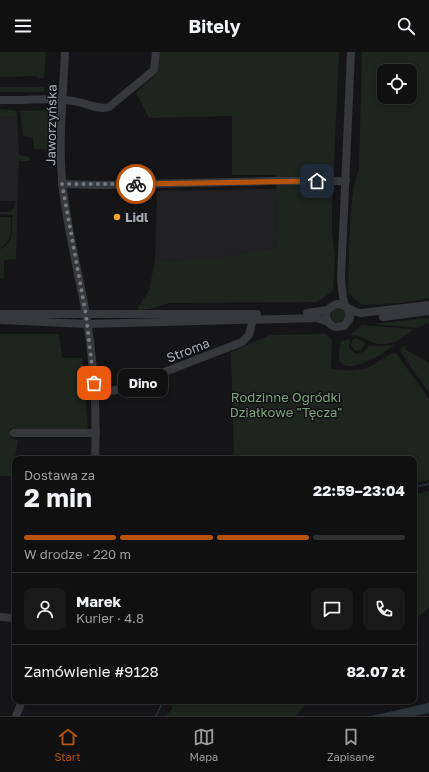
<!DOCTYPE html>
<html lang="pl">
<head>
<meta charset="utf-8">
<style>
	body { margin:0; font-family:"Golos Text",sans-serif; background:#19191a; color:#f1f3f6; height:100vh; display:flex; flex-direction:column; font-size:15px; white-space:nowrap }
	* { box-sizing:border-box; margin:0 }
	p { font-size:13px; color:#9c9d9f }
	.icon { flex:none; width:22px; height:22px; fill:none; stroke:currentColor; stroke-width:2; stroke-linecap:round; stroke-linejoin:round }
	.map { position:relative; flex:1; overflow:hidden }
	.sheet { position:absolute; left:12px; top:404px; width:405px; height:248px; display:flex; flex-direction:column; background:#101011; border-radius:8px; box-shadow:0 2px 6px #0003,0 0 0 1px #303031 }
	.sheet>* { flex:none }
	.buttons { position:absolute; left:377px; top:12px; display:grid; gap:8px }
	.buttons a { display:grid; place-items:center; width:40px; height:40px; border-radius:8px; background:#101011; box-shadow:0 2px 6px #0003,0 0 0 1px #303031; font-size:20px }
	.pin { position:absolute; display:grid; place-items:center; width:34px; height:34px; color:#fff; margin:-17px; border-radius:8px; box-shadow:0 2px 6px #0006 }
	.courier { position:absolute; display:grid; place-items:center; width:40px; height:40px; margin:-20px; border:3px solid #b45309; border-radius:50%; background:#fff; color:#222; box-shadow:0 1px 5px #0007 }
	.bubble { position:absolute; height:28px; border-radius:8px; background:#101011; box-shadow:0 2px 6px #0003,0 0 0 1px #303031; font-size:13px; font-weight:700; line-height:28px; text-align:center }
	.overview em { font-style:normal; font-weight:700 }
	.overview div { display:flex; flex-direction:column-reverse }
	.overview { display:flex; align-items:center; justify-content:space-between; height:68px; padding:0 12px }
	h1 { font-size:26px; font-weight:700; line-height:30px }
	.bar { display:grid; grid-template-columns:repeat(4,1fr); gap:6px 4px; align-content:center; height:48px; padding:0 12px }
	.bar i { height:5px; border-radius:3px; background:#303031 }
	.bar .active { background:#b45309 }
	.bar p { grid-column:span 4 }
	.line { display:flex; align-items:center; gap:10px; padding:0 12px; border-top:1px solid #303031 }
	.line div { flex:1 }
	.round { display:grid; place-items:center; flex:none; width:42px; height:42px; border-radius:8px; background:#19191a }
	header { display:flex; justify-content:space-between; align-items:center; height:52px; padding:0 12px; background:#101011; font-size:18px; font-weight:700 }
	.dock { display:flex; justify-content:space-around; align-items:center; height:56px; border-top:1px solid #303031; background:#101011; font-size:11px; color:#9c9d9f }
	.dock a { display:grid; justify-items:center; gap:2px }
	.dock .active { color:#b45309 }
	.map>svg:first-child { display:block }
	.built { fill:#212124 }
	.green { fill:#1d251e; fill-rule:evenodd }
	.water { fill:#2b353b }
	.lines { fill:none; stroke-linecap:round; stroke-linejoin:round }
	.stream { stroke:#2b353b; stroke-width:1.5 }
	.minor { stroke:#36383c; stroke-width:8 }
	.done { stroke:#74787f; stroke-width:4; stroke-dasharray:0 7.2 }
	.route { stroke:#b45309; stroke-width:5 }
	.poi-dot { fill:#f1a233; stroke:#101012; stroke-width:1.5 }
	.labels { text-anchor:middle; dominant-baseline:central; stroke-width:3; stroke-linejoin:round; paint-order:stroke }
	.street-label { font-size:13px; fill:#a7adb7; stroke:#101012 }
	.poi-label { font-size:13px; font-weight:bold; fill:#a7adb7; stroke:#101012; text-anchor:start }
	.park-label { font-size:13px; fill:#7fa27e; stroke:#101012 }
</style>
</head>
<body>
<header><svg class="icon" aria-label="menu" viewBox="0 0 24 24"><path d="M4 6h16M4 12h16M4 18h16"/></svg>Bitely<svg class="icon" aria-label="search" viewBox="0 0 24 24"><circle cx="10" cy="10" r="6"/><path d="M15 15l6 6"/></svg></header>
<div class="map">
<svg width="429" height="664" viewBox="0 0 429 664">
	<rect width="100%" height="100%" fill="#151517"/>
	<g class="built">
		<path d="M 17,65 L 17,149 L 0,149 L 0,66 Z"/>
		<path d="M 276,137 L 277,195 L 217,206 L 187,205 L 187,209 L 155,208 L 157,139 Z"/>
	</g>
	<g class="green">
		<path d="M 0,0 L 46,0 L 44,26 L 37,26 L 37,24 L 0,25 Z"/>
		<path d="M 160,0 L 339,0 L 332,154 L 332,179 L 335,207 L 333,239 L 317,250 L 169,251 L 149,257 L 139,258 L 138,255 L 149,239 L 155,208 L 186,209 L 187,205 L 217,206 L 277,195 L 276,123 L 232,123 L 232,64 L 149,66 L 136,41 L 158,20 Z"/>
		<path d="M 362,0 L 429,0 L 429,246 L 402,251 L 362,253 L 348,241 C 350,207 347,146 359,118 ZM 384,19 L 410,19 L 410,45 L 384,45 Z"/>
		<rect x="0" y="35" width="44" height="5"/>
		<path d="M 0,57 L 17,59 L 19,103 L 29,105 L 30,109 L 19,109 C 17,142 17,174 16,207 L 4,208 L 4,226 L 0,226 L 0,197 C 15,191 12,176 12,163 L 0,162 L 0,160 L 11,160 L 17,149 L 17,65 L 0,66 Z"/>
		<path d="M 54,58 L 54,98 L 34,97 L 33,85 L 23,84 L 20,59 Z"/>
		<path d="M 0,165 L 11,165 C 11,177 13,190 0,196 Z"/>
		<circle cx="339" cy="263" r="8"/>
		<path d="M 429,266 L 429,271 L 417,276 L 372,272 Z"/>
		<path d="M 362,273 L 412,277 L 413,278 C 401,287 387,297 372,290 C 363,286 360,283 350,283 Z"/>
		<path d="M 0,282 L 59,282 L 62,306 L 82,306 L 88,377 L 10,377 L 10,386 L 18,388 L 12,424 L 0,424 Z"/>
		<path d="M 326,282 L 332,288 L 331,317 C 343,318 356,320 367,316 C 376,313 387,301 396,301 L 429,347 L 429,428 L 414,431 L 414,407 L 234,407 L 231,300 L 270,283 Z"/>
		<path d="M 356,286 L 366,291 L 362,297 L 357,299 L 353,297 L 351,293 L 352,288 Z"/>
		<path d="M 350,287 L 349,296 L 356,302 L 363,300 L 369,294 L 395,293 C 387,299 346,327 339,307 C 338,302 340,294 341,289 Z"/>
		<path d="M 407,294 L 405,297 L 429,311 L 429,341 L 400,299 L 402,295 Z"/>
		<path d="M 429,439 L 429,556 L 414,568 L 414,443 Z"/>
		<path d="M 173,649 L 309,649 L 295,664 L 166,664 L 172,657 Z"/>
	</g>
	<path class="water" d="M 429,651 L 429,661 L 414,664 L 371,664 Z"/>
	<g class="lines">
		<g class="stream">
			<path d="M 414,435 L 429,432"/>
			<path d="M 156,664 L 163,649"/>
		</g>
		<g class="minor">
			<path d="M 65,0 C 63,48 57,97 64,145 C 69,184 79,223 86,262 C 94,310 97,358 95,407"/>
			<path d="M 0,48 C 27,49 56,44 82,51 C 91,53 99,58 109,55 L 154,18 L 156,0"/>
			<path d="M 62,132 L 100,133 L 274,129 L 346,129"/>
			<path d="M 345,254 L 343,245 L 341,226 L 351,0"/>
			<path d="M 348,256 L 350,266 L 344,274 L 335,275 C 327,272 325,266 327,258 L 336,252 C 346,251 351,260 361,261 L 429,253"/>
			<path d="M 307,261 L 327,258"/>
			<path d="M 0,262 L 257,262"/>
			<path d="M 383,265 L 429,259"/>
			<path d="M 0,268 L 87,272 L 317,266 L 328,270"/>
			<path d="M 95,343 L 123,336 L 242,290 L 249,283 L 253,267"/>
			<path d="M 14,381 L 96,381"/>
			<path d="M 0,565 L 15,566"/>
			<path d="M 16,664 L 22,649"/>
		</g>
	</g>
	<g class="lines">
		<path class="done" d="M 94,331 L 86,263 L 62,132 L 136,132"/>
		<path class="route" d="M 136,132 L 317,129"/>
	</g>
	<circle class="poi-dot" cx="117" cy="165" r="4"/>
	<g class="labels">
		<g class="street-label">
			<text transform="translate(51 73) rotate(-89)">Jaworzyńska</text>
			<text transform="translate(188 298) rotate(-21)">Stroma</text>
		</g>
		<g class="poi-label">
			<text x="125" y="165">Lidl</text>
		</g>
		<g class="park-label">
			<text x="286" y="345">Rodzinne Ogródki<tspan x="286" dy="15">Działkowe "Tęcza"</tspan></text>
		</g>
	</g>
</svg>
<div class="buttons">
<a><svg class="icon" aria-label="locate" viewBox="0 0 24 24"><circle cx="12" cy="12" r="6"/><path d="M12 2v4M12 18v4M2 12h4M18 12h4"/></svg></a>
</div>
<div class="pin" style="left:94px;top:331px;background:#ea580c"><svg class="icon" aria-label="bag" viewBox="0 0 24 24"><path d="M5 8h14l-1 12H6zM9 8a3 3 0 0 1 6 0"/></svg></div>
<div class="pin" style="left:317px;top:129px;background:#1f2937"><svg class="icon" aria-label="home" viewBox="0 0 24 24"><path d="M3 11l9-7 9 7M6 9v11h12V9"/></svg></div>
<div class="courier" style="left:136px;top:132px"><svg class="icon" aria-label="bike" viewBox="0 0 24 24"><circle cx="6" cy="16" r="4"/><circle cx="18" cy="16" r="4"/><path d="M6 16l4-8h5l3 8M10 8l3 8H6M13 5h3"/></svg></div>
<div class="bubble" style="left:118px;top:317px;width:50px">Dino</div>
<section class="sheet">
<div class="overview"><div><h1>2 min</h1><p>Dostawa za</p></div><em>22:59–23:04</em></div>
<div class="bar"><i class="active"></i><i class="active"></i><i class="active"></i><i></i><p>W drodze · 220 m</p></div>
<div class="line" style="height:72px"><a class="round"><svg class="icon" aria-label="person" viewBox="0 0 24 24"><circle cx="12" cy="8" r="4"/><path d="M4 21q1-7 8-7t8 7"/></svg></a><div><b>Marek</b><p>Kurier · 4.8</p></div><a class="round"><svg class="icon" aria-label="chat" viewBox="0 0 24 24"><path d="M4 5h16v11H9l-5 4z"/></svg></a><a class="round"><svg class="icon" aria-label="phone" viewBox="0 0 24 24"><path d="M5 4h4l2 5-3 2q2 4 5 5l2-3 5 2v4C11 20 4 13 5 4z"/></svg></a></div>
<div class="line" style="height:52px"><div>Zamówienie #9128</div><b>82.07 zł</b></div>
</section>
</div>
<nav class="dock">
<a class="active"><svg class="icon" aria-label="home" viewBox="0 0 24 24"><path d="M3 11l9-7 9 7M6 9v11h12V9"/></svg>Start</a>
<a><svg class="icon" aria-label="map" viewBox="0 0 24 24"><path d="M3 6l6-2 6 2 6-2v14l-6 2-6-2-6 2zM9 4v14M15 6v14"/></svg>Mapa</a>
<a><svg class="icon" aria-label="saved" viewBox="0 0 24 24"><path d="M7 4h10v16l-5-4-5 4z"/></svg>Zapisane</a>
</nav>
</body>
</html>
